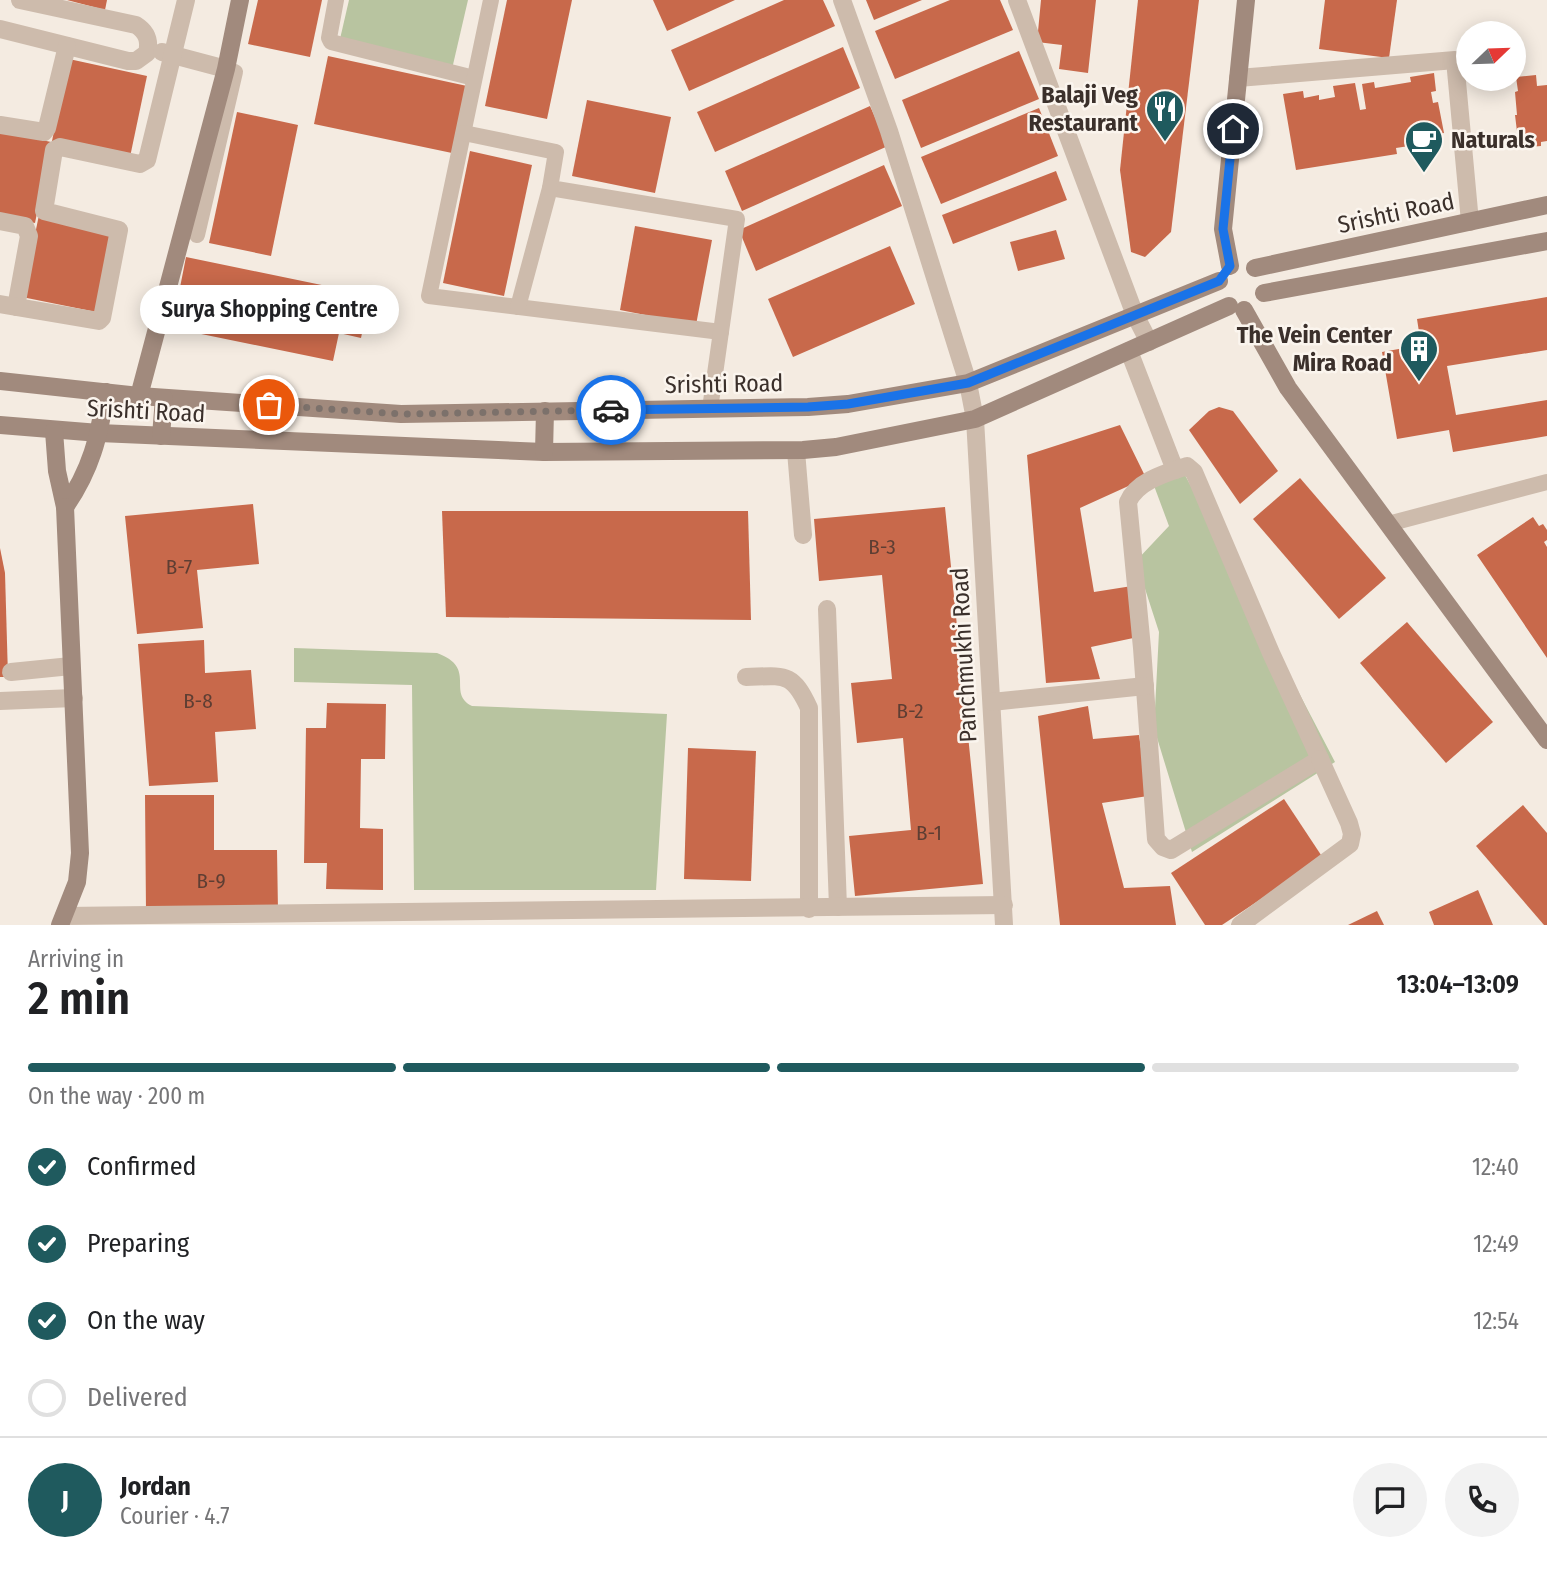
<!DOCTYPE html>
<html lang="en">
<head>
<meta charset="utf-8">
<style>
	body { margin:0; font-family:"Fira Sans Condensed",sans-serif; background:#f2f2f2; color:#202124; height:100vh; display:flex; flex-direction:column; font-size:26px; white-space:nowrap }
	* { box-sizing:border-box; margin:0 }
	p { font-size:23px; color:#757577 }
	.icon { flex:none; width:38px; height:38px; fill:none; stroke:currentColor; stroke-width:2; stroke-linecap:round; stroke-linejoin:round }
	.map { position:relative; height:925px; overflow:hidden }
	.sheet { display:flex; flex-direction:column; background:#fff; flex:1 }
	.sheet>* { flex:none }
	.needle { width:46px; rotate:67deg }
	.tools { position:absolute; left:1456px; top:21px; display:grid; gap:14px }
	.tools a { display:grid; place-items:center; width:70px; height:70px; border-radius:50%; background:#fff; box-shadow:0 4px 18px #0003; font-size:35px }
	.pin { position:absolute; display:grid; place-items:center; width:60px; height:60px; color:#fff; margin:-30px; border:4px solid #fff; border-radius:50%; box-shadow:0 2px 7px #0007 }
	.courier { position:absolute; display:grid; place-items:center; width:70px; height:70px; margin:-35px; border:5px solid #1a73e8; border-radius:50%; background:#fff; color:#222; box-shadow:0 2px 9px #0007 }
	.bubble { position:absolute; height:49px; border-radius:24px; background:#fff; box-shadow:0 4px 18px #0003; font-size:23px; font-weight:600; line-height:49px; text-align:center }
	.summary em { font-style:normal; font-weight:600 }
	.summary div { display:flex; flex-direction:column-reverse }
	.summary { display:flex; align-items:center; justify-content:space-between; height:119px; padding:0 28px }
	h1 { font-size:46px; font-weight:600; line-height:52px }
	.bar { display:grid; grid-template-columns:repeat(4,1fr); gap:10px 7px; align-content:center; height:84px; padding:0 28px }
	.bar i { height:9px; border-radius:5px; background:#e0e0e0 }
	.bar .on { background:#1f5a5e }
	.bar p { grid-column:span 4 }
	.line { display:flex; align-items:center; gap:18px; padding:0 28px; border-top:2px solid #e0e0e0 }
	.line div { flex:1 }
	.round { display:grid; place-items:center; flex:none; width:74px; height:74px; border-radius:37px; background:#f2f2f2 }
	ol { padding:0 28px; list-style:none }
	li { display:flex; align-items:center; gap:21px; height:77px }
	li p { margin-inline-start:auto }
	li .icon { padding:7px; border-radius:50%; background:#1f5a5e; color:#fff; stroke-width:4 }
	li:last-child { color:#757577 }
	li i { width:38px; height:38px; border:4px solid #e0e0e0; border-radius:50% }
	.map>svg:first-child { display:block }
	.green { fill:#b8c4a0 }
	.building { fill:#c8694b }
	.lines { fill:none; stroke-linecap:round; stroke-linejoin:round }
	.lane { stroke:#cdbbac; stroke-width:16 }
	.street { stroke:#cdbbac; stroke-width:18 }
	.secondary { stroke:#a18a7d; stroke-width:18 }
	.done { stroke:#7c716b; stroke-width:7; stroke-dasharray:0 12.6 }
	.route { stroke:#1a73e8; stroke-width:9 }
	.labels { text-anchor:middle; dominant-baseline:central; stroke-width:5; stroke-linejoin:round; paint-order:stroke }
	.number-label { font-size:21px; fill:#5e3e33 }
	.poi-label { font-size:24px; font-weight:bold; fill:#3b302b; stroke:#fbf5ee; text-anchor:end }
	.street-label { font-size:24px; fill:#3b302b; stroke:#fbf5ee }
</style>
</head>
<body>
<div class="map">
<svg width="1547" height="925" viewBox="0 0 1547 925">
	<rect width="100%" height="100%" fill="#f4ebe1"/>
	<g class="green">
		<path d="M 349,0 L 468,0 L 452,69 L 340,39 Z"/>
		<path d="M 1184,473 L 1335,762 L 1192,852 L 1154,728 L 1159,632 L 1136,561 L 1169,526 L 1153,483 Z"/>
		<path d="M 294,648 L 437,653 C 478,668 446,693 472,706 L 667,714 L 656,890 L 414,890 L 412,685 L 294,682 Z"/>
	</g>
	<g class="building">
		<path d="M 67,0 L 107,0 L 105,10 Z"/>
		<path d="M 258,0 L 322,0 L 310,57 L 248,44 Z"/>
		<path d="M 507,0 L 572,0 L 547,119 L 485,106 Z"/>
		<path d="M 653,0 L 735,0 L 667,31 Z"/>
		<path d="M 784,0 L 823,0 L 835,26 L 689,91 L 671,50 Z"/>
		<path d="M 866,0 L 922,0 L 874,20 Z"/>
		<path d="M 950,0 L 1000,0 L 1013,30 L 895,79 L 875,31 Z"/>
		<path d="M 1041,0 L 1096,0 L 1088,73 L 1059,69 L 1062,45 L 1037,42 Z"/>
		<path d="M 1138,0 L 1199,0 L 1171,232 L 1145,257 L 1131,252 L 1120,170 Z"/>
		<path d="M 1325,0 L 1397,0 L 1389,58 L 1319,49 Z"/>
		<path d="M 843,47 L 860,88 L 715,152 L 697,112 Z"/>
		<path d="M 1019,51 L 1039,99 L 921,148 L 902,100 Z"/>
		<path d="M 328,56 L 467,86 L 452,153 L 314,124 Z"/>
		<path d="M 69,59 L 147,76 L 130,157 L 52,141 Z"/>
		<path d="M 1434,73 L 1436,91 L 1431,92 L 1433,103 L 1438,102 L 1444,133 L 1408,139 L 1409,146 L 1396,148 L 1397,154 L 1296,170 L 1283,94 L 1303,91 L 1304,98 L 1319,95 L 1319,100 L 1335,97 L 1333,86 L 1355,83 L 1360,110 L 1366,109 L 1362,84 L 1374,82 L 1375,88 L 1411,82 L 1410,77 Z"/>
		<path d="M 1536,75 L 1537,86 L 1547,85 L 1547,141 L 1541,142 L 1541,146 L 1519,148 L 1515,115 L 1517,115 L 1515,92 L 1518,91 L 1516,77 Z"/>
		<path d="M 587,100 L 671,117 L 655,193 L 572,176 Z"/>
		<path d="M 870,106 L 888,146 L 742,211 L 725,171 Z"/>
		<path d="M 1039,108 L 1058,156 L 941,204 L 921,157 Z"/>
		<path d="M 237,112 L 298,125 L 271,256 L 209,243 Z"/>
		<path d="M 0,131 L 51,142 L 35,223 L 0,216 Z"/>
		<path d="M 470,151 L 532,165 L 504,296 L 443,283 Z"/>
		<path d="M 884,165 L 902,206 L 756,271 L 739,230 Z"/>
		<path d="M 1056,171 L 1067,200 L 953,244 L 942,215 Z"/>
		<path d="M 39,215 L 117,231 L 101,313 L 22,297 Z"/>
		<path d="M 635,226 L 712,240 L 696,325 L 620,310 Z"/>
		<path d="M 1056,230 L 1065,259 L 1018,271 L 1010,242 Z"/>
		<path d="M 890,246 L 915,304 L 793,357 L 768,299 Z"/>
		<path d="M 186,257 L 370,295 L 361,338 L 339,333 L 333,361 L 172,328 Z"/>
		<path d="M 1547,297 L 1547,350 L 1447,366 L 1456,415 L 1547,400 L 1547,436 L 1453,452 L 1449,430 L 1397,439 L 1382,352 L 1421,345 L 1417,319 Z"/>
		<path d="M 1219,407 L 1233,411 L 1278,471 L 1240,504 L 1189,430 L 1209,411 Z"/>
		<path d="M 1120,425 L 1146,478 L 1080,508 L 1094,592 L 1132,586 L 1138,637 L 1091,647 L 1100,679 L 1046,683 L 1027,455 Z"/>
		<path d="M 1300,478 L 1386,578 L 1339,619 L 1253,519 Z"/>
		<path d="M 253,504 L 259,564 L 197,570 L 203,628 L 137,634 L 125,516 Z"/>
		<path d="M 945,507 L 983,884 L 855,896 L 849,836 L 911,830 L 903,738 L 857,743 L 851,683 L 892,679 L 882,575 L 819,581 L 814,519 Z"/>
		<path d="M 442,511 L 748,511 L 751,620 L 446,617 Z"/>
		<path d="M 1533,517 L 1539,526 L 1543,524 L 1547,530 L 1547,540 L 1544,542 L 1547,547 L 1547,658 L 1477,555 Z"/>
		<path d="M 0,548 L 5,573 L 8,677 L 0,677 Z"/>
		<path d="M 1407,622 L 1493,722 L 1446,763 L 1360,663 Z"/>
		<path d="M 204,640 L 205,673 L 251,670 L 256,729 L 215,732 L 218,782 L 149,786 L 138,644 Z"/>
		<path d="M 327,703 L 386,704 L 385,759 L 361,759 L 360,828 L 383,829 L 383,890 L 326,889 L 327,863 L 304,863 L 306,728 L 326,728 Z"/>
		<path d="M 1088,706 L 1093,739 L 1139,735 L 1148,796 L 1102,803 L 1124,888 L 1170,886 L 1176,925 L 1060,925 L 1038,716 Z"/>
		<path d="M 688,748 L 756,751 L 751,881 L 684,879 Z"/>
		<path d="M 145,795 L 214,795 L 214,850 L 277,850 L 278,911 L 146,912 Z"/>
		<path d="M 1284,799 L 1323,858 L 1222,925 L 1205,925 L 1171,873 Z"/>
		<path d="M 1523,805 L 1547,833 L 1547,925 L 1544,925 L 1476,846 Z"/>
		<path d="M 1478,890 L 1493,925 L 1434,925 L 1429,912 Z"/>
		<path d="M 1377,911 L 1384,925 L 1348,925 Z"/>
	</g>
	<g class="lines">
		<g class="lane">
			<path d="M 336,0 L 329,38 L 331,42 L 474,78"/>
			<path d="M 491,0 L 429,296 L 721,332"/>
			<path d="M 464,133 L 556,152 L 550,188 L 737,219 L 710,409"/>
			<path d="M 197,235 L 235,72 L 226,69"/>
			<path d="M 518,307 L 550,188"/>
			<path d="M 1388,524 L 1547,482"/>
		</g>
		<g class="street">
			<path d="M 842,0 L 889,131 L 968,383 L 975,419 L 1004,925"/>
			<path d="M 1017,0 L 1135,315 L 1149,342"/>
			<path d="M 0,29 L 128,61 L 136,61 L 147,53 C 150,41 147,32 136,25 L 20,0"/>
			<path d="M 162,52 L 226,69"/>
			<path d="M 1238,78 L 1455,60 L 1470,222"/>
			<path d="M 0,125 L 44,132 L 47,128 L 67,46"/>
			<path d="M 0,221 L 25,226 L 29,236 L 16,307"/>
			<path d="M 0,304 L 99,321 L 102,318 L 119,230 L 44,211 L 54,150 L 60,147 L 140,164 L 147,160 L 186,0"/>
			<path d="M 1129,351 L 1175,470"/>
			<path d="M 796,451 L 803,535"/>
			<path d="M 1187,466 L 1194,472 L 1271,653 L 1320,759 L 1171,850 L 1163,847 L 1156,839 L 1142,648 L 1128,502 C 1137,481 1166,473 1187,466 Z"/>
			<path d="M 827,609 L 838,907"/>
			<path d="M 11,672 L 71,666"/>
			<path d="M 746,677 C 784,676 792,671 809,708 L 809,909"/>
			<path d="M 0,701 L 74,698"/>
			<path d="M 992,702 L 1145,686"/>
			<path d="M 64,916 L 1004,905"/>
			<path d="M 1240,925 L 1350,844 L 1352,834 L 1349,823 L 1320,759"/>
		</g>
		<g class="secondary">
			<path d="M 1230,266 L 1223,229 L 1246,0"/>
			<path d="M 1255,268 L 1547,205"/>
			<path d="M 1264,293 L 1547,241"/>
			<path d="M 1244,310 L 1288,388 L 1547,740"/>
			<path d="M 0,381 L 139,396 L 401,414 L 808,407 L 848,404 L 968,383 L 1219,281"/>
			<path d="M 139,396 L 226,69 L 240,0"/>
			<path d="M 0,425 L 99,433 L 544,452 L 803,450 L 836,447 L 975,419 L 1229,306"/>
			<path d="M 54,431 L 57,471 L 65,507 C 91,470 99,437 106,392"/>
			<path d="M 161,436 L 164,398"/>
			<path d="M 544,452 L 545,411"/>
			<path d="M 60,925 L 77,882 L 80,853 L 65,507"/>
		</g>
	</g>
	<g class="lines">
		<path class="done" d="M 269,405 L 401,414 L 611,410"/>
		<path class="route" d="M 611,410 L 808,407 L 848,404 L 968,383 L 1219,281 L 1230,266 L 1223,229 L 1233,129"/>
	</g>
	<defs>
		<symbol id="restaurant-pin" viewBox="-11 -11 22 30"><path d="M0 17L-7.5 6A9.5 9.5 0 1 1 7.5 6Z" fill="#1f5a5e" stroke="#fbf5ee"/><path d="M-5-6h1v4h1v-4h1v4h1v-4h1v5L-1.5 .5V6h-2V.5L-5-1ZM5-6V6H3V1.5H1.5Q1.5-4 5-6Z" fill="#fff"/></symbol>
		<symbol id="cafe-pin" viewBox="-11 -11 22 30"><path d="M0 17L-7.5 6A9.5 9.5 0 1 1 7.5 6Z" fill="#1f5a5e" stroke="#fbf5ee"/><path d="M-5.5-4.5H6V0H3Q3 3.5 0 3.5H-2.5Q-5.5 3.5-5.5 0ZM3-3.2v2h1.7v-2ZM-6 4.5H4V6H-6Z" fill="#fff"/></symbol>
		<symbol id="building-pin" viewBox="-11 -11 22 30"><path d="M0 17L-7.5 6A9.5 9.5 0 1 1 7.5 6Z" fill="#1f5a5e" stroke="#fbf5ee"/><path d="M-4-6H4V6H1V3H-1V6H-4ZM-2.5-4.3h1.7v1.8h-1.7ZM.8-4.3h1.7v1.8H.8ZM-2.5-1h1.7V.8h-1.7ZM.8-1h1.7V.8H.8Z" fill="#fff"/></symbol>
	</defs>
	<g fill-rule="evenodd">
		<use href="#restaurant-pin" x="1143" y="87" width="44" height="60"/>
		<use href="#cafe-pin" x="1402" y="118" width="44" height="60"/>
		<use href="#building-pin" x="1397" y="327" width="44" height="60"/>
	</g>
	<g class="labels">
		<g class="number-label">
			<text x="882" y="547">B-3</text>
			<text x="179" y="567">B-7</text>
			<text x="198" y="701">B-8</text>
			<text x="910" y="711">B-2</text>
			<text x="929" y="833">B-1</text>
			<text x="211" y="881">B-9</text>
		</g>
		<g class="poi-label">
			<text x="1138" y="95">Balaji Veg<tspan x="1138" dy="28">Restaurant</tspan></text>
			<text x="1451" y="140" text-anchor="start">Naturals</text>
			<text x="1392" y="335">The Vein Center<tspan x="1392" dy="28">Mira Road</tspan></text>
		</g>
		<g class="street-label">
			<text transform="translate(1396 213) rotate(-12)">Srishti Road</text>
			<text transform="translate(724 384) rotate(-1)">Srishti Road</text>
			<text transform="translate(146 411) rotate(3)">Srishti Road</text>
			<text transform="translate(964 655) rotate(-93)">Panchmukhi Road</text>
		</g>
	</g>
</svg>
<div class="tools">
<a><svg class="needle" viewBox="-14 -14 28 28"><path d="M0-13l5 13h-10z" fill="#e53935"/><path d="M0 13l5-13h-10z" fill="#757577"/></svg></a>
</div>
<div class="pin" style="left:269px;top:405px;background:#ea580c"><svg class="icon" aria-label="bag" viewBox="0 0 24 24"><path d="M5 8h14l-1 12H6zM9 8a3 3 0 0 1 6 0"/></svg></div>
<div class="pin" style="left:1233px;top:129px;background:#1f2937"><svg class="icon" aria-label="home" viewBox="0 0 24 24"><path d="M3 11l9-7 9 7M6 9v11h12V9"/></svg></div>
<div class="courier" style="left:611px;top:410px"><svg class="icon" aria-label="car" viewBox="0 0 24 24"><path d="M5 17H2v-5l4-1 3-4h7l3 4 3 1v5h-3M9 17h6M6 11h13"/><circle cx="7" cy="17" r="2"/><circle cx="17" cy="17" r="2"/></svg></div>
<div class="bubble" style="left:140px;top:285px;width:259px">Surya Shopping Centre</div>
</div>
<section class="sheet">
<div class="summary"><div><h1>2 min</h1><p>Arriving in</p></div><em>13:04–13:09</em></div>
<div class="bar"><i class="on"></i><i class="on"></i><i class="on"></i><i></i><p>On the way · 200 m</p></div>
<ol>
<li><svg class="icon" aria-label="check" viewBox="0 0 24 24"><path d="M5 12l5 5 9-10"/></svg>Confirmed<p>12:40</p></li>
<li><svg class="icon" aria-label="check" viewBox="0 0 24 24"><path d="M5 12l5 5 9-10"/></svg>Preparing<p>12:49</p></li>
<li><svg class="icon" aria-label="check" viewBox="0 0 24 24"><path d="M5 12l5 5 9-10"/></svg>On the way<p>12:54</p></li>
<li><i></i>Delivered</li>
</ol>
<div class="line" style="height:126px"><b class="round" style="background:#1f5a5e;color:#fff">J</b><div><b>Jordan</b><p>Courier · 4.7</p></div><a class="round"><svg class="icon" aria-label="chat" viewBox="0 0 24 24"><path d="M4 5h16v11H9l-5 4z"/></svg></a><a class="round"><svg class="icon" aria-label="phone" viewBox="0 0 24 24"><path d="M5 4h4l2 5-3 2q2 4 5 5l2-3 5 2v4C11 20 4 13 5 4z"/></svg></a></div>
</section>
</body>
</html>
